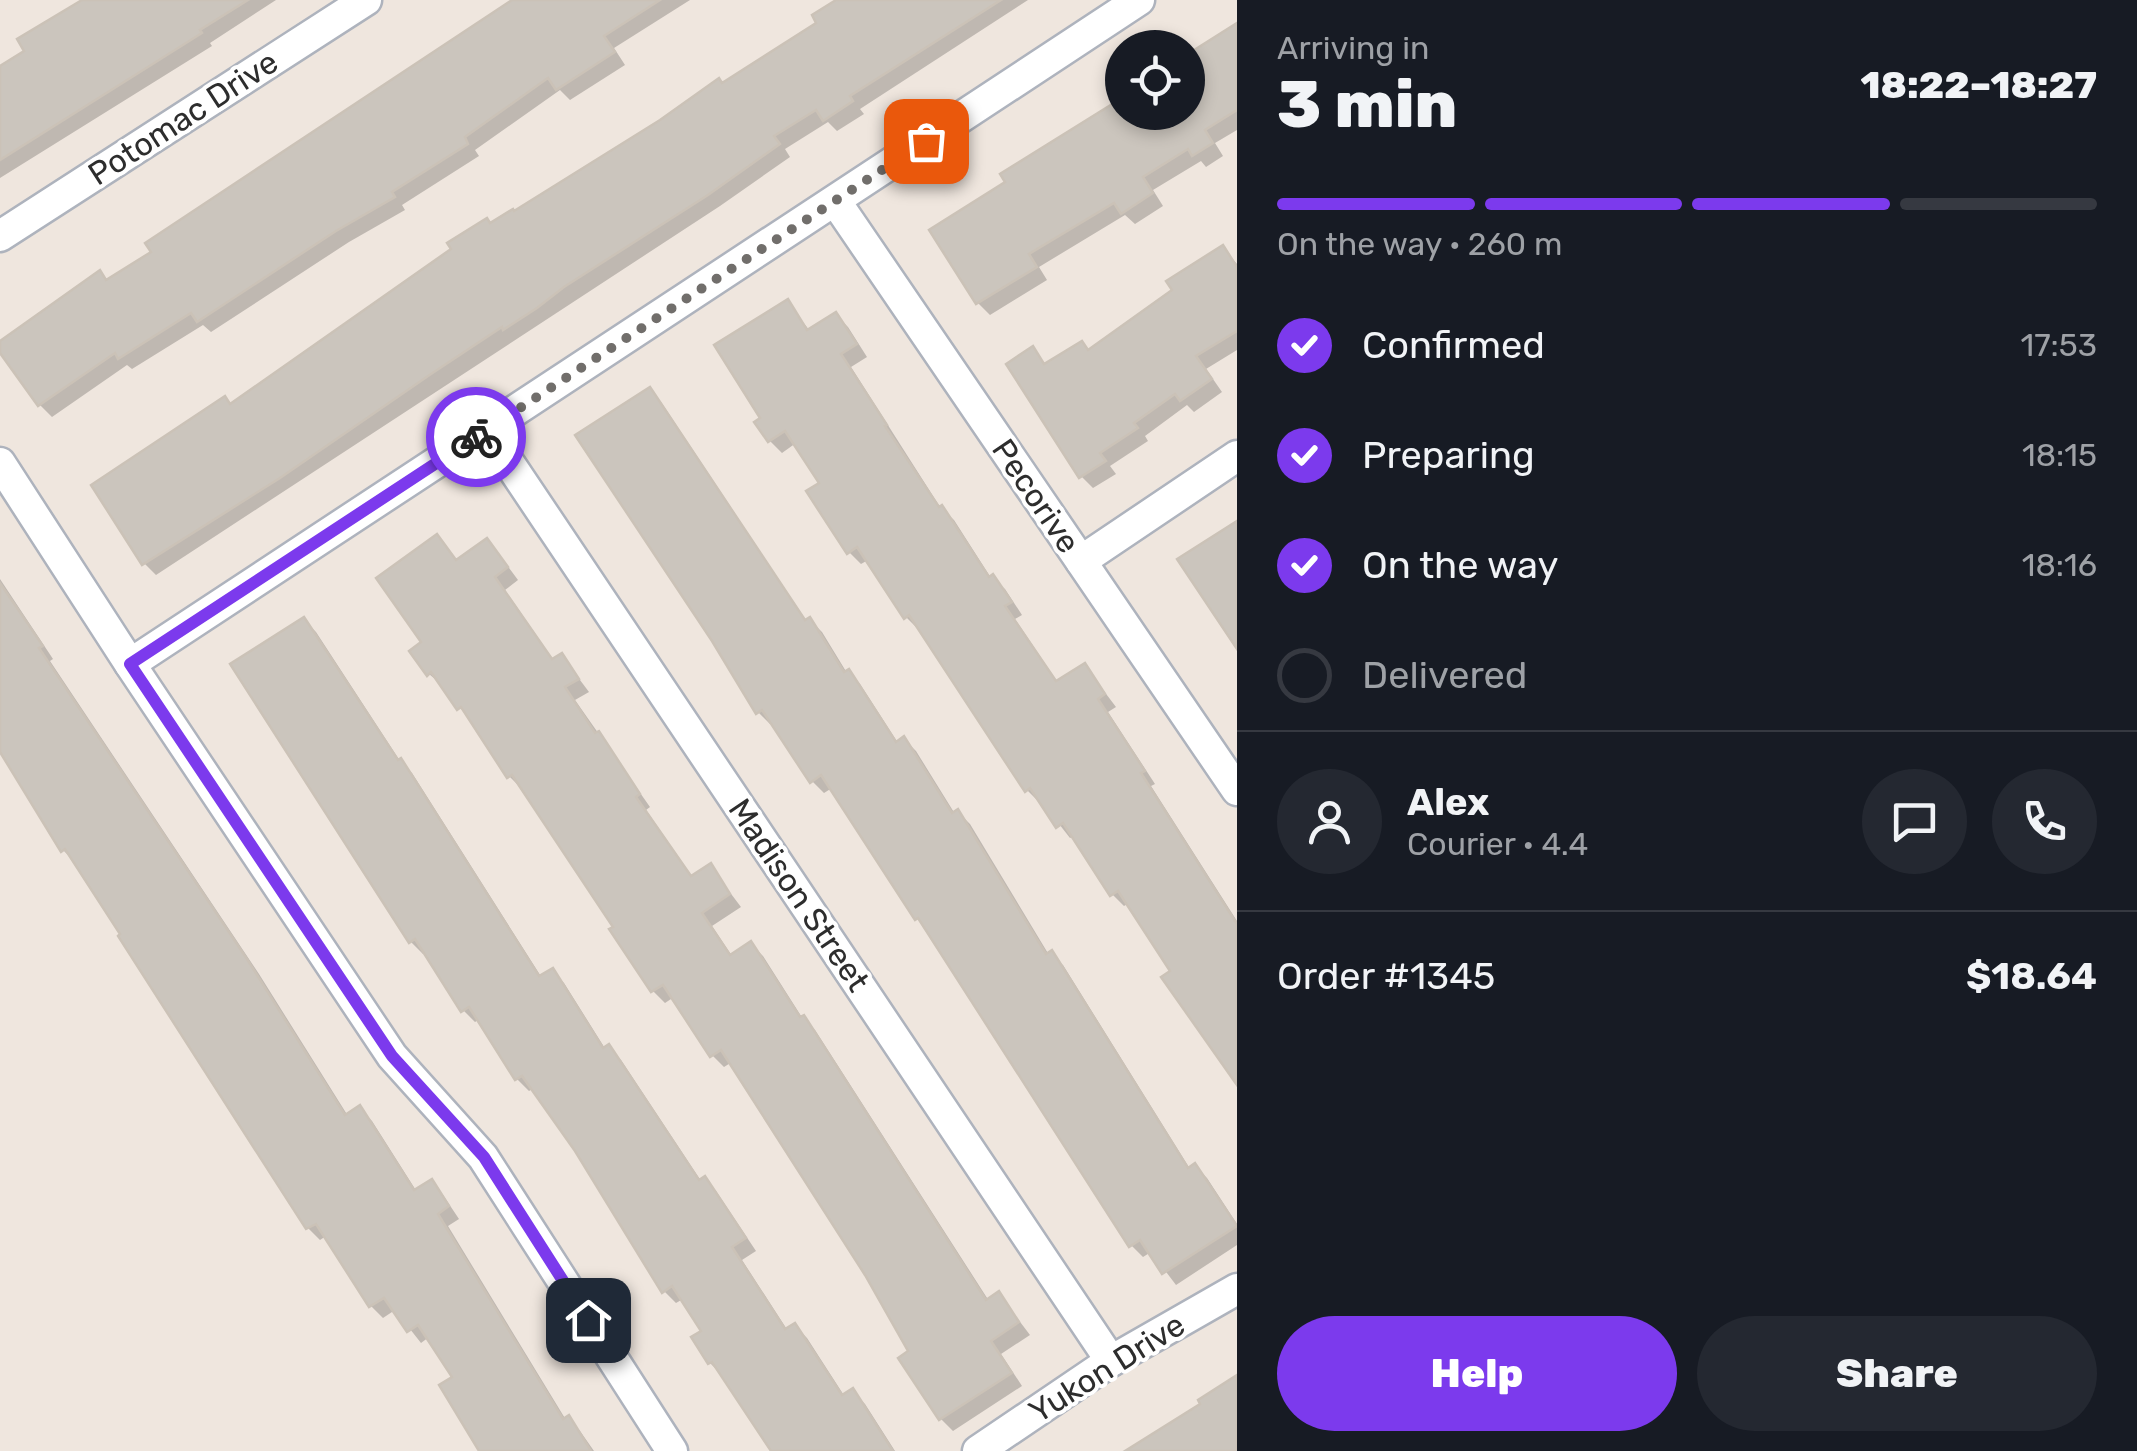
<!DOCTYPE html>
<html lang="en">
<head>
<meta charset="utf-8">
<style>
	body { margin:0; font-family:Rubik,sans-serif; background:#242831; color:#f1f3f6; height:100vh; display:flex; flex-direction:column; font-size:38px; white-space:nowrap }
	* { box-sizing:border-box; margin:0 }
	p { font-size:32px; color:#9ea1a6 }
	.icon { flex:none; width:55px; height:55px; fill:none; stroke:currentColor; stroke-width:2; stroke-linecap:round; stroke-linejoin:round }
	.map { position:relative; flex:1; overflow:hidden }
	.drawer { display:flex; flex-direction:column; background:#171b24; width:900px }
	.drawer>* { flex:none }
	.fabs { position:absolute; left:1105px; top:30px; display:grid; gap:20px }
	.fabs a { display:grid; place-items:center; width:100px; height:100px; border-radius:50%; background:#171b24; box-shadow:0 5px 15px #0003; font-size:50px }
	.pin { position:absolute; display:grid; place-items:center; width:85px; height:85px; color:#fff; margin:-42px; border-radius:20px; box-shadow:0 5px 15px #0006 }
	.courier { position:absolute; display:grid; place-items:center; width:100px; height:100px; margin:-50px; border:8px solid #7c3aed; border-radius:50%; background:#fff; color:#222; box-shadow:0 2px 12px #0007 }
	.overview em { font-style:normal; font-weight:800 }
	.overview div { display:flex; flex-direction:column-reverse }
	.overview { display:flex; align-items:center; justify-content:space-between; height:170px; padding:0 40px }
	h1 { font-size:65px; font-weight:800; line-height:75px }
	.bar { display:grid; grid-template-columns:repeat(4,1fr); gap:15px 10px; align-content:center; height:120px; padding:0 40px }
	.bar i { height:12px; border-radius:8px; background:#363941 }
	.bar .current { background:#7c3aed }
	.bar p { grid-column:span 4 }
	.line { display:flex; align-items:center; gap:25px; padding:0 40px; border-top:2px solid #363941 }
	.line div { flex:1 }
	.round { display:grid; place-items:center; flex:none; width:105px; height:105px; border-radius:52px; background:#242831 }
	ol { padding:0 40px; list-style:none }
	li { display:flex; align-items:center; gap:30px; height:110px }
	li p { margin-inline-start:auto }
	li .icon { padding:10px; border-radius:50%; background:#7c3aed; color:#fff; stroke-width:4 }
	li:last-child { color:#9ea1a6 }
	li i { width:55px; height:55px; border:5px solid #363941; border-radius:50% }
	.primary-button { display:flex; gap:20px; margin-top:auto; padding:20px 40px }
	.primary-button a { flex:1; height:115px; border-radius:60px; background:#7c3aed; color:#fff; font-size:40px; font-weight:800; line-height:115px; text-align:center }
	.primary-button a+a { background:#242831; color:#f1f3f6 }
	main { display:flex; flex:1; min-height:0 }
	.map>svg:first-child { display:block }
	.shadow { fill:#0003 }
	.building { fill:#cbc5bd; stroke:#cbc2b7; stroke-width:2.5 }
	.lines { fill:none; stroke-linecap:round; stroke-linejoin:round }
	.street-casing { stroke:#aeb3bd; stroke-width:35 }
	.street { stroke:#fff; stroke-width:30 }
	.done { stroke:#716e6b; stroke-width:10; stroke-dasharray:0 18 }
	.route { stroke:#7c3aed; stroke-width:12 }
	.labels { text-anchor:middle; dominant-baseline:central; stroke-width:8; stroke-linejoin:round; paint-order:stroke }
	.street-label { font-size:32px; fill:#2d2d2d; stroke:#fff }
</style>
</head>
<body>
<main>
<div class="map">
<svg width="1237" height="1451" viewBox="0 0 1237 1451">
	<rect width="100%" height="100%" fill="#efe6de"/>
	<g class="shadow">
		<path d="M 86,0 L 276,0 L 210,43 L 212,46 L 0,178 L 0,69 L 28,52 Z"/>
		<path d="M 517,0 L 690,0 L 614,48 L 625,65 L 570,100 L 560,90 L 475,150 L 479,156 L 402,205 L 405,210 L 349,242 L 211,332 L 203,325 L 132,369 L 127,365 L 52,417 L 40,405 L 0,344 L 100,273 L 108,282 Z"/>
		<path d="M 840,0 L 1028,0 L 860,109 L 864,114 L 837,131 L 828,122 L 785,149 L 790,157 L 720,206 L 156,575 L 144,563 L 232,406 L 491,226 L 820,23 Z"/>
		<path d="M 1237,24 L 1237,130 L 1215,143 L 1223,156 L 1206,167 L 1201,161 L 1153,190 L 1163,206 L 1135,224 L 1125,215 L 1039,267 L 1047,280 L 990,315 L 978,303 L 932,231 L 1009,183 L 1004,175 L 1122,101 L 1122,112 L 1188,112 L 1188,55 Z"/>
		<path d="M 1223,248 L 1237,264 L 1237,350 L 1206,369 L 1222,392 L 1194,412 L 1187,405 L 1145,436 L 1148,441 L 1110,466 L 1116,474 L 1093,488 L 1081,476 L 1009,365 L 1033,350 L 1047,366 L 1089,352 L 1175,291 Z"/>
		<path d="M 787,302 L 810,331 L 836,315 L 848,327 L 867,357 L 851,367 L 940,507 L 954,520 L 991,578 L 1005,589 L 1022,615 L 1015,619 L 1058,683 L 1085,666 L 1116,707 L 1108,712 L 1155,784 L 1151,786 L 1237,921 L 1237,1082 L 1174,972 L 1129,903 L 1124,906 L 1112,894 L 1074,836 L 1070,838 L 1041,801 L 1039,802 L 1027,790 L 920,628 L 918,629 L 906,617 L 868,560 L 861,564 L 849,552 L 822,483 L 796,443 L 782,453 L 770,441 L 763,419 Z"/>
		<path d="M 649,390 L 661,402 L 807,622 L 810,620 L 822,632 L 847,673 L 860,684 L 898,743 L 904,739 L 916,751 L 955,814 L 958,812 L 970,824 L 1049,955 L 1063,965 L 1190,1169 L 1195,1166 L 1207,1178 L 1237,1224 L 1237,1245 L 1176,1285 L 1151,1252 L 1143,1257 L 1131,1245 L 928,928 L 917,918 L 832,788 L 824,793 L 812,781 L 773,722 L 770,724 L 758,712 Z"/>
		<path d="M 437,538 L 458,562 L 486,541 L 498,553 L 518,580 L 505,590 L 554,661 L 562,656 L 589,692 L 575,700 L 650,807 L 646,810 L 693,878 L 710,866 L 741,907 L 712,926 L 732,956 L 751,944 L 763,956 L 803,1019 L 815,1030 L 989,1301 L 999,1294 L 1030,1335 L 1001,1354 L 1022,1386 L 953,1431 L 941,1419 L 901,1358 L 911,1352 L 867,1273 L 732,1062 L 724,1067 L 712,1055 L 674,997 L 665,1003 L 653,991 L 617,927 L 523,787 L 521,788 L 509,776 L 471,721 L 442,685 L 429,674 L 425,643 Z"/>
		<path d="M 0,579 L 53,659 L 50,661 L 259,974 L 348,1116 L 360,1109 L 372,1121 L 417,1192 L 431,1183 L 443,1195 L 459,1219 L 448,1226 L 566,1420 L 580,1431 L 594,1451 L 484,1451 L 456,1378 L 429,1337 L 421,1343 L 395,1310 L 383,1318 L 371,1306 L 326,1236 L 320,1240 L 308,1228 L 124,935 L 75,862 L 63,850 L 0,749 Z"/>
		<path d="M 304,620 L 316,632 L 400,761 L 412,773 L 542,978 L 552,971 L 564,983 L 606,1050 L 609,1048 L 621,1060 L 701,1181 L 704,1179 L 716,1191 L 756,1251 L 742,1260 L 788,1331 L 795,1326 L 807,1338 L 845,1397 L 853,1392 L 865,1404 L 895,1451 L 772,1451 L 722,1375 L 710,1363 L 704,1332 L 683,1299 L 676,1303 L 664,1291 L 577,1150 L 534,1088 L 529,1091 L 517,1079 L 480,1019 L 475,1022 L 463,1010 L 426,952 L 423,954 L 411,942 Z"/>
	</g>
	<g class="building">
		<path d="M 82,0 L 248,0 L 200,30 L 202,33 L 0,160 L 0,66 L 24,51 L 17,39 Z"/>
		<path d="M 512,0 L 660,0 L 604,36 L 615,52 L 556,90 L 548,78 L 465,137 L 468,144 L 392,192 L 395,197 L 336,231 L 197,322 L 191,313 L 118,359 L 115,353 L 38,406 L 0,353 L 0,341 L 100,270 L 106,280 L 151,252 L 145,243 Z"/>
		<path d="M 836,0 L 1001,0 L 850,96 L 853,101 L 823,121 L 816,110 L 774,136 L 780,144 L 708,195 L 564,287 L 537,308 L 503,330 L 502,327 L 431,374 L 280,478 L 142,565 L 91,485 L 225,396 L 230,404 L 451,249 L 447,243 L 487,218 L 490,223 L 513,209 L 514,211 L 660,120 L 719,78 L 722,83 L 816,23 L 812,15 Z"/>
		<path d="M 1237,23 L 1237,110 L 1205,130 L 1213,143 L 1192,156 L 1188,149 L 1143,177 L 1153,193 L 1121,214 L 1114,203 L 1029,254 L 1037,267 L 976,304 L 929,230 L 1005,182 L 1000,174 L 1122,98 L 1122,112 L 1188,112 L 1188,54 Z"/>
		<path d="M 1223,245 L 1237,267 L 1237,331 L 1196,356 L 1212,379 L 1180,401 L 1175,394 L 1134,423 L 1138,428 L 1100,453 L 1106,461 L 1079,478 L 1006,364 L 1033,346 L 1044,364 L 1082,341 L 1088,350 L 1172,290 L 1166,281 Z"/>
		<path d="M 788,299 L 807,330 L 836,312 L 857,344 L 841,354 L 887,425 L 885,426 L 939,507 L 942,505 L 989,577 L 993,574 L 1012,602 L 1005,606 L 1056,681 L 1085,663 L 1105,694 L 1098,699 L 1145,771 L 1141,773 L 1237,924 L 1237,1085 L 1161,977 L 1170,971 L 1118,891 L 1110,896 L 1063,823 L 1056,828 L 1030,788 L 1025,792 L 909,615 L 904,619 L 857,547 L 847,554 L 806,491 L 819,483 L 785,431 L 768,442 L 754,422 L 760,418 L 714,345 Z"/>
		<path d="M 650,387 L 805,620 L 810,617 L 844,672 L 849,669 L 896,742 L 904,736 L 952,813 L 958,809 L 1046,954 L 1052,950 L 1188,1168 L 1195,1163 L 1237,1226 L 1162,1274 L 1140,1240 L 1129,1247 L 918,918 L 915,920 L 821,775 L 810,783 L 762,710 L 756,714 L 712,641 L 575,435 Z"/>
		<path d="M 1237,521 L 1237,649 L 1177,559 Z"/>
		<path d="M 437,534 L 456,560 L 487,538 L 508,567 L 495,577 L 552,659 L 562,653 L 579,679 L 565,687 L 595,733 L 599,731 L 640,794 L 636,797 L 691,876 L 711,863 L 730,894 L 702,913 L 730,955 L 751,941 L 800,1017 L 804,1015 L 986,1300 L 999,1291 L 1019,1322 L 991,1341 L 1012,1373 L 939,1420 L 898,1358 L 908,1351 L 865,1275 L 721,1050 L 710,1057 L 663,985 L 651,992 L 609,929 L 613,927 L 512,775 L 507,778 L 461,707 L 457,710 L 431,672 L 427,676 L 409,651 L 421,642 L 376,578 Z"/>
		<path d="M 0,583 L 43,646 L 39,648 L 247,959 L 345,1115 L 360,1105 L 414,1190 L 432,1179 L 449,1206 L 438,1214 L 563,1419 L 569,1415 L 591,1451 L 479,1451 L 439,1385 L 452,1377 L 418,1325 L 407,1332 L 384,1298 L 369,1307 L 316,1224 L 306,1229 L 118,936 L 120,934 L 65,849 L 61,852 L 0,752 Z"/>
		<path d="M 304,617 L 398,760 L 401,758 L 539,976 L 553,968 L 603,1048 L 609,1044 L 699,1180 L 705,1176 L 746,1238 L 732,1247 L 785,1329 L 795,1323 L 842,1395 L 853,1388 L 893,1451 L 771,1451 L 712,1362 L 708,1364 L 691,1337 L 701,1331 L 672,1286 L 662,1293 L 575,1151 L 522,1076 L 515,1080 L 469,1007 L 461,1012 L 415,939 L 409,943 L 230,664 Z"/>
		<path d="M 1237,1375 L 1237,1451 L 1125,1451 L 1200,1404 L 1198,1400 Z"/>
	</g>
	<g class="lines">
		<defs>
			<g id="street">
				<path d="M 836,202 L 1237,790"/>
				<path d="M 0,236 L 366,0"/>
				<path d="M 487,430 L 1111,1361"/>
				<path d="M 0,463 L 130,664 L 392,1056 L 483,1157 L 672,1451"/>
				<path d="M 1081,561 L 1237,456"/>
				<path d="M 130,664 L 1139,0"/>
				<path d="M 978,1451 L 1111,1361 L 1237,1289"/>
			</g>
		</defs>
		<use href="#street" class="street-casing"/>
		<use href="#street" class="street"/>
	</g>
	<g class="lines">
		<path class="done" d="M 476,437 L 926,141"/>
		<path class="route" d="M 476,437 L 130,664 L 392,1056 L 484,1157 L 588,1320"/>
	</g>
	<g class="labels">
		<g class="street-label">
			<text transform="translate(183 118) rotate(-33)">Potomac Drive</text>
			<text transform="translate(1036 496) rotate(56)">Pecorive</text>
			<text transform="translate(799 895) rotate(56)">Madison Street</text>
			<text transform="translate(1107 1368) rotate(-32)">Yukon Drive</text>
		</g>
	</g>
</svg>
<div class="fabs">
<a><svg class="icon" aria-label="locate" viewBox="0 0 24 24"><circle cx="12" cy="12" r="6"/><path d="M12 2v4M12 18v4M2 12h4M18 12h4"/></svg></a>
</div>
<div class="pin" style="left:926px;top:141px;background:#ea580c"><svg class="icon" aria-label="bag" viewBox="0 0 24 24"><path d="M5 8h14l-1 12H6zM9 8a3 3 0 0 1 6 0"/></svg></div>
<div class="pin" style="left:588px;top:1320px;background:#1f2937"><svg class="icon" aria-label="home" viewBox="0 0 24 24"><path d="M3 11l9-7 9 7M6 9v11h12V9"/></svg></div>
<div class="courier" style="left:476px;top:437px"><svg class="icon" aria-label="bike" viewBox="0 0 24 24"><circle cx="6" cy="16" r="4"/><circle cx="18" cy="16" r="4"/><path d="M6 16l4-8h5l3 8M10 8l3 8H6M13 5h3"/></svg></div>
</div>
<section class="drawer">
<div class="overview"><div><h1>3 min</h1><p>Arriving in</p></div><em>18:22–18:27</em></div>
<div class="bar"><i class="current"></i><i class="current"></i><i class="current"></i><i></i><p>On the way · 260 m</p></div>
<ol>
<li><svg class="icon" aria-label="check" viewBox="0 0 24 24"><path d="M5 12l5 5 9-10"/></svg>Confirmed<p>17:53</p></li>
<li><svg class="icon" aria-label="check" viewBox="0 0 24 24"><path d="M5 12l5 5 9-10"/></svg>Preparing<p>18:15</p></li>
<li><svg class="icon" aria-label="check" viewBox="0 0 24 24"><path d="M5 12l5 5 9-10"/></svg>On the way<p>18:16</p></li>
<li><i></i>Delivered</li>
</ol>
<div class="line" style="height:180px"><a class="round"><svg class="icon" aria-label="person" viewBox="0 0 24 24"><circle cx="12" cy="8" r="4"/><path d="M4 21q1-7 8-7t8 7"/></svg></a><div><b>Alex</b><p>Courier · 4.4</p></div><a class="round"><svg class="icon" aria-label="chat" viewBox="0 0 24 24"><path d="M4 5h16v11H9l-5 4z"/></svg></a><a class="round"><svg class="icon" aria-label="phone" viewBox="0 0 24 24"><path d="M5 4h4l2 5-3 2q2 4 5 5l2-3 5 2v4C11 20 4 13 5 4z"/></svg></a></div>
<div class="line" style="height:130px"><div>Order #1345</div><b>$18.64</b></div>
<div class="primary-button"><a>Help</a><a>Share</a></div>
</section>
</main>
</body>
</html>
